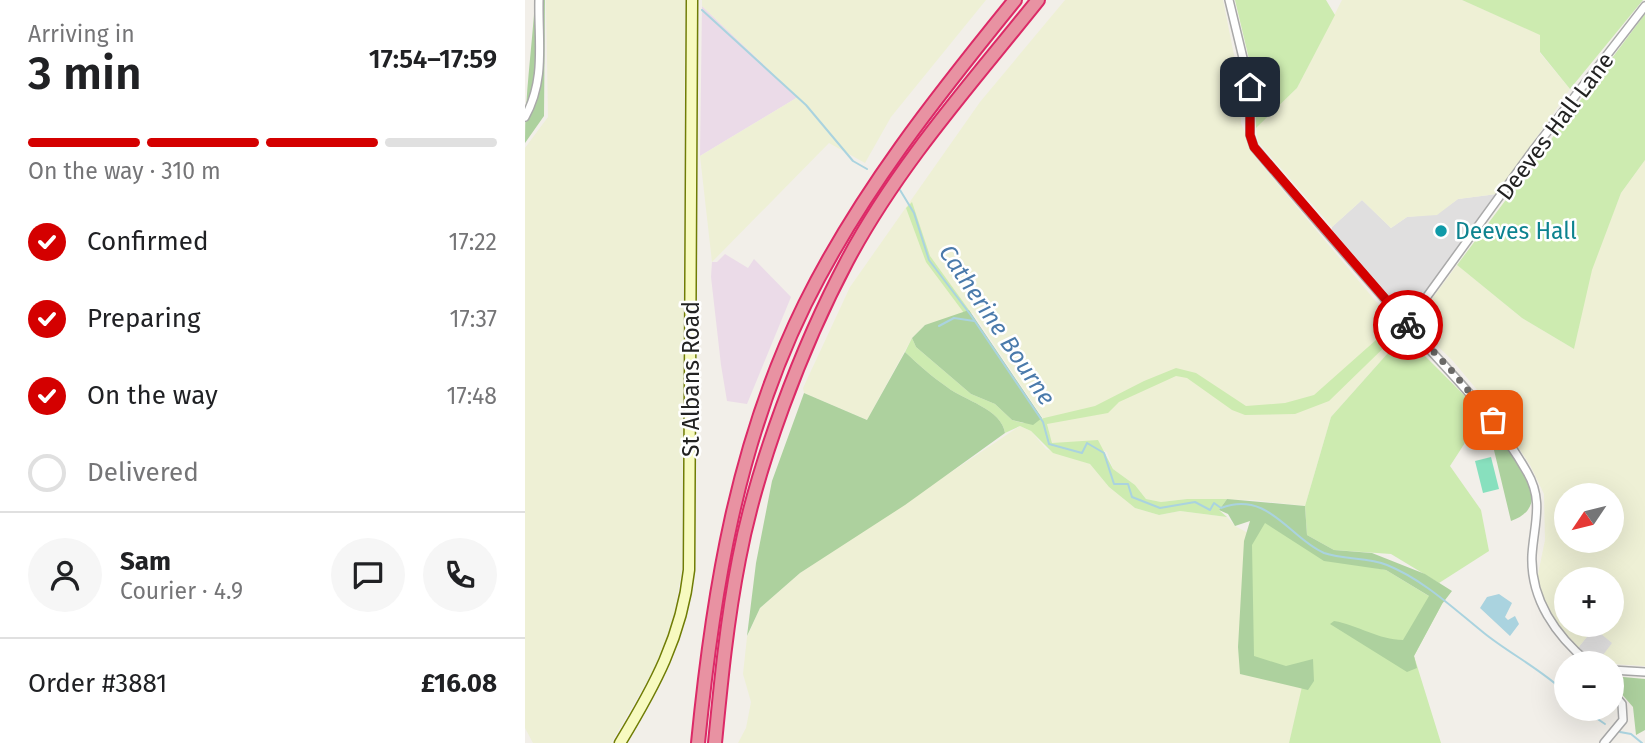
<!DOCTYPE html>
<html lang="en">
<head>
<meta charset="utf-8">
<style>
	body { margin:0; font-family:"Fira Sans",sans-serif; background:#f6f6f6; color:#202124; height:100vh; display:flex; flex-direction:column; font-size:26px; white-space:nowrap }
	* { box-sizing:border-box; margin:0 }
	p { font-size:23px; color:#757577 }
	.icon { flex:none; width:38px; height:38px; fill:none; stroke:currentColor; stroke-width:2; stroke-linecap:round; stroke-linejoin:round }
	.map { position:relative; flex:1; overflow:hidden }
	.panel { display:flex; flex-direction:column; background:#fff; width:525px }
	.panel>* { flex:none }
	.needle { width:46px; rotate:235deg }
	.fabs { position:absolute; left:1029px; top:483px; display:grid; gap:14px }
	.fabs a { display:grid; place-items:center; width:70px; height:70px; border-radius:50%; background:#fff; box-shadow:0 7px 28px #0002; font-size:35px }
	.pin { position:absolute; display:grid; place-items:center; width:60px; height:60px; color:#fff; margin:-30px; border-radius:14px; box-shadow:0 4px 10px #0006 }
	.courier { position:absolute; display:grid; place-items:center; width:70px; height:70px; margin:-35px; border:5px solid #d40000; border-radius:50%; background:#fff; color:#222; box-shadow:0 2px 9px #0007 }
	.head em { font-style:normal; font-weight:600 }
	.head div { display:flex; flex-direction:column-reverse }
	.head { display:flex; align-items:center; justify-content:space-between; height:119px; padding:0 28px }
	h1 { font-size:46px; font-weight:600; line-height:52px }
	.bar { display:grid; grid-template-columns:repeat(4,1fr); gap:10px 7px; align-content:center; height:84px; padding:0 28px }
	.bar i { height:9px; border-radius:5px; background:#e0e0e0 }
	.bar .active { background:#d40000 }
	.bar p { grid-column:span 4 }
	.line { display:flex; align-items:center; gap:18px; padding:0 28px; border-top:2px solid #e0e0e0 }
	.line div { flex:1 }
	.round { display:grid; place-items:center; flex:none; width:74px; height:74px; border-radius:37px; background:#f6f6f6 }
	ol { padding:0 28px; list-style:none }
	li { display:flex; align-items:center; gap:21px; height:77px }
	li p { margin-inline-start:auto }
	li .icon { padding:7px; border-radius:50%; background:#d40000; color:#fff; stroke-width:4 }
	li:last-child { color:#757577 }
	li i { width:38px; height:38px; border:4px solid #e0e0e0; border-radius:50% }
	main { display:flex; flex:1; min-height:0 }
	.map>svg:first-child { display:block }
	.residential { fill:#e0dfdf }
	.industrial { fill:#ebdbe8 }
	.farmland { fill:#eef0d5; fill-rule:evenodd }
	.grass { fill:#cdebb0 }
	.forest { fill:#add19e }
	.pitch { fill:#88e0be }
	.water { fill:#aad3df }
	.lines { fill:none; stroke-linecap:round; stroke-linejoin:round }
	.stream { stroke:#aad3df; stroke-width:2 }
	.minor-casing { stroke:#a9a9a9; stroke-width:10 }
	.secondary-casing { stroke:#707d05; stroke-width:13 }
	.motorway-casing { stroke:#dc2a67; stroke-width:16 }
	.minor { stroke:#fff; stroke-width:7 }
	.secondary { stroke:#f7fabf; stroke-width:10 }
	.motorway { stroke:#e892a2; stroke-width:12 }
	.done { stroke:#6b6a68; stroke-width:7; stroke-dasharray:0 12.6 }
	.route { stroke:#d40000; stroke-width:9 }
	.culture-dot { fill:#0f9aa8; stroke:#fff; stroke-width:2.5 }
	.labels { text-anchor:middle; dominant-baseline:central; stroke-width:5; stroke-linejoin:round; paint-order:stroke }
	.street-label { font-size:23px; fill:#222; stroke:#fff }
	.culture-label { font-size:23px; fill:#0d838f; stroke:#fff; text-anchor:start }
	.water-label { font-size:24px; font-style:italic; fill:#4a7aab; stroke:#fff }
</style>
</head>
<body>
<main>
<section class="panel">
<div class="head"><div><h1>3 min</h1><p>Arriving in</p></div><em>17:54–17:59</em></div>
<div class="bar"><i class="active"></i><i class="active"></i><i class="active"></i><i></i><p>On the way · 310 m</p></div>
<ol>
<li><svg class="icon" aria-label="check" viewBox="0 0 24 24"><path d="M5 12l5 5 9-10"/></svg>Confirmed<p>17:22</p></li>
<li><svg class="icon" aria-label="check" viewBox="0 0 24 24"><path d="M5 12l5 5 9-10"/></svg>Preparing<p>17:37</p></li>
<li><svg class="icon" aria-label="check" viewBox="0 0 24 24"><path d="M5 12l5 5 9-10"/></svg>On the way<p>17:48</p></li>
<li><i></i>Delivered</li>
</ol>
<div class="line" style="height:126px"><a class="round"><svg class="icon" aria-label="person" viewBox="0 0 24 24"><circle cx="12" cy="8" r="4"/><path d="M4 21q1-7 8-7t8 7"/></svg></a><div><b>Sam</b><p>Courier · 4.9</p></div><a class="round"><svg class="icon" aria-label="chat" viewBox="0 0 24 24"><path d="M4 5h16v11H9l-5 4z"/></svg></a><a class="round"><svg class="icon" aria-label="phone" viewBox="0 0 24 24"><path d="M5 4h4l2 5-3 2q2 4 5 5l2-3 5 2v4C11 20 4 13 5 4z"/></svg></a></div>
<div class="line" style="height:91px"><div>Order #3881</div><b>£16.08</b></div>
</section>
<div class="map">
<svg width="1120" height="743" viewBox="0 0 1120 743">
	<rect width="100%" height="100%" fill="#f2efe9"/>
	<g class="residential">
		<path d="M 972,194 L 888,311 L 872,307 L 807,233 L 807,227 L 837,200 L 866,228 L 882,217 L 912,214 L 933,199 Z"/>
		<path d="M 1069,628 L 1088,643 L 1072,663 L 1053,648 Z"/>
	</g>
	<g class="industrial">
		<path d="M 177,6 L 273,97 L 175,156 Z"/>
		<path d="M 200,254 L 223,268 L 229,259 L 266,297 L 222,404 L 202,401 L 196,365 L 186,277 L 187,262 L 192,262 Z"/>
	</g>
	<g class="farmland">
		<path d="M 21,0 L 160,0 L 157,569 L 150,610 L 142,639 L 128,671 L 86,743 L 8,743 L 0,728 L 0,148 L 23,117 Z"/>
		<path d="M 177,0 L 461,0 L 366,117 L 340,163 L 304,143 L 187,262 L 175,156 L 273,97 L 177,6 Z"/>
		<path d="M 540,0 L 698,0 L 716,90 L 716,123 L 730,157 L 879,335 L 806,417 L 780,506 L 727,500 L 662,499 L 636,502 L 621,499 L 610,485 L 588,469 L 582,452 L 549,443 L 527,443 L 522,424 L 448,313 L 400,325 L 387,338 L 342,420 L 279,393 L 278,388 L 325,287 L 455,102 Z"/>
		<path d="M 817,0 L 937,0 L 1016,35 L 1015,53 L 1045,89 L 972,194 L 933,199 L 912,215 L 882,217 L 866,228 L 837,200 L 807,227 L 733,142 L 731,128 L 772,88 Z"/>
		<path d="M 1120,160 L 1120,666 L 1072,663 L 1087,643 L 1069,628 L 1053,648 L 1041,637 L 1015,594 L 1012,579 L 1020,540 L 1019,494 L 1005,465 L 968,409 L 928,361 L 889,323 L 932,265 L 997,318 L 1049,349 L 1066,270 L 1096,193 ZM 1041,495 L 1087,495 L 1087,541 L 1041,541 ZM 1041,579 L 1087,579 L 1087,625 L 1041,625 Z"/>
		<path d="M 495,426 L 506,431 L 521,449 L 565,464 L 584,487 L 610,508 L 634,515 L 655,511 L 702,517 L 710,526 L 723,533 L 780,677 L 764,743 L 213,743 L 221,728 L 226,702 L 218,674 L 222,637 L 235,608 L 275,573 Z"/>
	</g>
	<g class="grass">
		<path d="M 710,0 L 801,0 L 810,15 L 772,88 L 731,128 L 730,84 Z"/>
		<path d="M 937,0 L 1118,0 L 1045,89 L 1015,52 L 1015,35 Z"/>
		<path d="M 1120,14 L 1120,160 L 1096,193 L 1067,270 L 1049,349 L 997,318 L 932,265 Z"/>
		<path d="M 387,202 L 405,256 L 444,310 L 439,313 L 401,262 L 381,208 Z"/>
		<path d="M 861,314 L 876,331 L 804,401 L 770,414 L 720,415 L 707,410 L 662,378 L 651,376 L 594,402 L 583,413 L 522,424 L 527,443 L 573,440 L 588,469 L 610,485 L 621,499 L 636,502 L 662,499 L 702,499 L 694,510 L 702,517 L 655,511 L 634,515 L 610,508 L 584,487 L 565,464 L 528,453 L 506,431 L 495,426 L 480,433 C 477,409 438,400 422,387 C 407,377 393,364 380,352 L 387,338 L 391,347 L 446,394 L 470,404 L 487,420 L 498,423 L 570,406 L 619,381 L 651,368 L 671,373 L 721,406 L 760,403 L 789,395 L 860,332 Z"/>
		<path d="M 879,335 L 942,398 L 956,418 L 925,466 L 956,510 L 964,551 L 914,583 L 866,554 L 809,550 L 782,535 L 780,506 L 806,417 Z"/>
		<path d="M 731,516 L 797,557 L 861,570 L 917,604 L 889,656 L 916,743 L 764,743 L 779,678 L 720,667 L 723,533 Z"/>
	</g>
	<g class="forest">
		<path d="M 10,0 L 20,0 L 19,116 L 0,143 C 0,95 7,48 10,0 Z"/>
		<path d="M 444,310 L 517,418 L 508,425 L 487,420 L 470,404 L 446,394 L 391,347 L 387,338 L 400,325 Z"/>
		<path d="M 380,352 C 393,364 407,377 422,387 C 438,400 477,409 480,433 L 380,505 L 275,573 L 235,608 L 222,636 L 231,563 L 247,481 L 279,393 L 342,420 Z"/>
		<path d="M 962,421 L 967,422 C 984,447 1036,504 986,521 Z"/>
		<path d="M 702,499 L 780,506 L 782,535 L 809,550 L 847,553 L 900,574 L 927,591 L 917,604 L 889,656 L 892,668 L 882,672 L 805,624 L 809,621 C 833,625 854,640 878,640 L 904,596 L 861,570 L 799,561 L 740,523 L 727,545 L 729,656 L 761,666 L 788,659 L 789,681 L 783,690 L 715,674 L 713,647 L 719,541 L 725,521 L 710,526 L 703,514 L 694,510 Z"/>
		<path d="M 1087,676 L 1120,679 L 1120,730 L 1111,735 L 1108,707 L 1087,683 Z"/>
	</g>
	<path class="pitch" d="M 966,457 L 974,489 L 958,493 L 950,461 Z"/>
	<path class="water" d="M 974,594 L 987,603 L 980,617 L 983,620 L 990,616 L 994,624 L 985,636 L 955,608 L 962,597 Z"/>
	<g class="lines">
		<g class="stream">
			<path d="M 177,10 L 281,105 L 328,161 L 342,169"/>
			<path d="M 375,190 L 389,213 L 404,260 L 445,314 L 518,422 L 524,444 L 557,453 L 562,443 L 579,453 L 589,484 L 603,484 L 607,497 L 635,508 L 670,502 L 685,510 L 689,503 L 696,508 C 744,490 764,538 799,553 C 819,560 843,557 862,565 C 899,580 929,609 959,633 C 985,654 1016,669 1041,693"/>
			<path d="M 414,326 L 429,318 L 449,321"/>
			<path d="M 1058,709 L 1080,724"/>
			<path d="M 1095,732 L 1106,734 L 1117,743"/>
		</g>
		<defs>
			<g id="minor">
				<path d="M 704,0 L 725,87 L 725,135 L 729,147 C 780,208 833,268 885,328 C 927,375 971,417 1002,472 C 1019,501 1009,524 1007,555 C 1005,599 1031,636 1064,663"/>
				<path d="M 0,117 C 21,79 13,42 14,0"/>
				<path d="M 885,328 L 890,313 L 1009,149 L 1120,6"/>
				<path d="M 1087,670 L 1120,672"/>
				<path d="M 1079,743 L 1098,720 L 1097,704 L 1087,692"/>
			</g>
			<path id="secondary" d="M 95,743 C 129,687 157,636 164,570 L 167,0"/>
			<g id="motorway">
				<path d="M 173,743 C 188,591 212,442 280,304 C 335,193 412,96 490,0"/>
				<path d="M 190,743 C 196,681 202,620 214,559 C 232,464 277,346 322,261 C 373,165 446,84 513,0"/>
			</g>
		</defs>
		<use href="#minor" class="minor-casing"/>
		<use href="#secondary" class="secondary-casing"/>
		<use href="#motorway" class="motorway-casing"/>
		<use href="#minor" class="minor"/>
		<use href="#secondary" class="secondary"/>
		<use href="#motorway" class="motorway"/>
	</g>
	<g class="lines">
		<path class="done" d="M 883,325 L 926,370 L 968,420"/>
		<path class="route" d="M 725,87 L 725,135 L 729,147 L 883,325"/>
	</g>
	<circle class="culture-dot" cx="916" cy="231" r="7"/>
	<g class="labels">
		<g class="street-label">
			<text transform="translate(1030 126) rotate(-53)">Deeves Hall Lane</text>
			<text transform="translate(166 379) rotate(-90)">St Albans Road</text>
		</g>
		<g class="culture-label">
			<text x="930" y="231">Deeves Hall</text>
		</g>
		<g class="water-label">
			<text transform="translate(472 325) rotate(56)">Catherine Bourne</text>
		</g>
	</g>
</svg>
<div class="fabs">
<a><svg class="needle" viewBox="-14 -14 28 28"><path d="M0-13l5 13h-10z" fill="#e53935"/><path d="M0 13l5-13h-10z" fill="#757577"/></svg></a>
<a>+</a>
<a>−</a>
</div>
<div class="pin" style="left:968px;top:420px;background:#ea580c"><svg class="icon" aria-label="bag" viewBox="0 0 24 24"><path d="M5 8h14l-1 12H6zM9 8a3 3 0 0 1 6 0"/></svg></div>
<div class="pin" style="left:725px;top:87px;background:#1f2937"><svg class="icon" aria-label="home" viewBox="0 0 24 24"><path d="M3 11l9-7 9 7M6 9v11h12V9"/></svg></div>
<div class="courier" style="left:883px;top:325px"><svg class="icon" aria-label="bike" viewBox="0 0 24 24"><circle cx="6" cy="16" r="4"/><circle cx="18" cy="16" r="4"/><path d="M6 16l4-8h5l3 8M10 8l3 8H6M13 5h3"/></svg></div>
</div>
</main>
</body>
</html>
